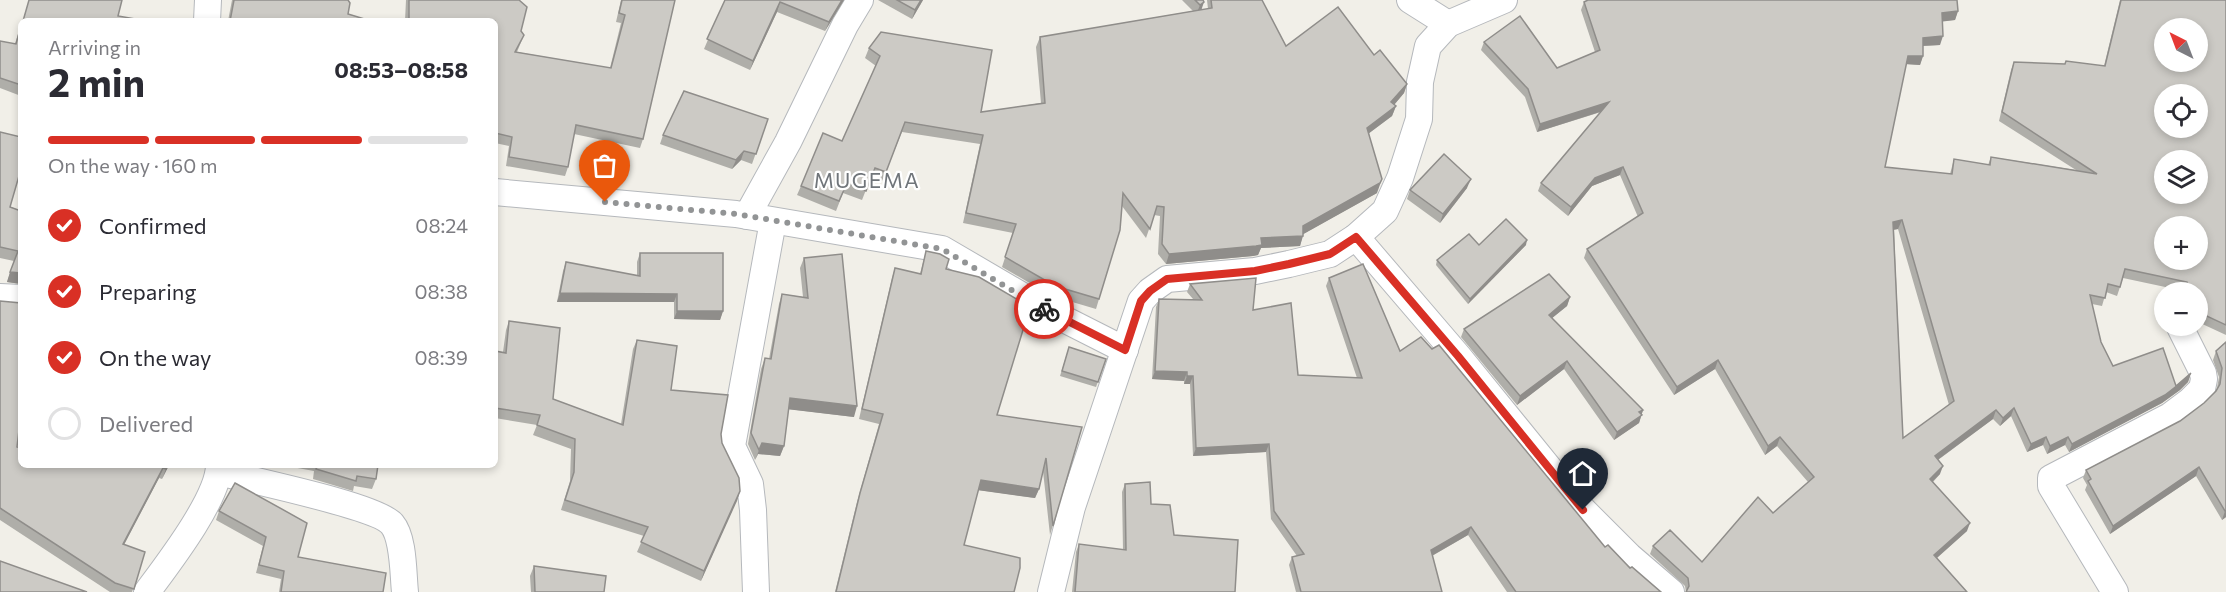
<!DOCTYPE html>
<html lang="en">
<head>
<meta charset="utf-8">
<style>
	body { margin:0; font-family:Commissioner,sans-serif; background:#f7f7f7; color:#2b2b33; height:100vh; display:flex; flex-direction:column; font-size:22px; white-space:nowrap }
	* { box-sizing:border-box; margin:0 }
	p { font-size:20px; color:#7c7c81 }
	.icon { flex:none; width:33px; height:33px; fill:none; stroke:currentColor; stroke-width:2; stroke-linecap:round; stroke-linejoin:round }
	.map { position:relative; flex:1; overflow:hidden }
	.details { position:absolute; left:18px; top:18px; width:480px; height:450px; display:flex; flex-direction:column; background:#fff; border-radius:9px; box-shadow:0 3px 9px #0003 }
	.details>* { flex:none }
	.needle { width:39px; rotate:318deg }
	.fabs { position:absolute; left:2154px; top:18px; display:grid; gap:12px }
	.fabs a { display:grid; place-items:center; width:54px; height:54px; border-radius:50%; background:#fff; box-shadow:0 3px 9px #0003; font-size:30px }
	.pin { position:absolute; display:grid; place-items:center; width:51px; height:51px; color:#fff; margin:-62px -26px; border-radius:50% 50% 50% 0; rotate:-45deg; box-shadow:0 0 6px #0007 }
	.pin .icon { rotate:45deg }
	.courier { position:absolute; display:grid; place-items:center; width:60px; height:60px; margin:-30px; border:4px solid #d93025; border-radius:50%; background:#fff; color:#222; box-shadow:0 2px 8px #0007 }
	.headline em { font-style:normal; font-weight:700 }
	.headline div { display:flex; flex-direction:column-reverse }
	.headline { display:flex; align-items:center; justify-content:space-between; height:102px; padding:0 30px }
	h1 { font-size:39px; font-weight:700; line-height:45px }
	.bar { display:grid; grid-template-columns:repeat(4,1fr); gap:9px 6px; align-content:center; height:72px; padding:0 30px }
	.bar i { height:8px; border-radius:4px; background:#e1e1e2 }
	.bar .current { background:#d93025 }
	.bar p { grid-column:span 4 }
	ol { padding:0 30px; list-style:none }
	li { display:flex; align-items:center; gap:18px; height:66px }
	li p { margin-inline-start:auto }
	li .icon { padding:6px; border-radius:50%; background:#d93025; color:#fff; stroke-width:4 }
	li:last-child { color:#7c7c81 }
	li i { width:33px; height:33px; border:3px solid #e1e1e2; border-radius:50% }
	.map>svg:first-child { display:block }
	.lines { fill:none; stroke-linecap:round; stroke-linejoin:round }
	.street-casing { stroke:#b5b8bc; stroke-width:28 }
	.street { stroke:#fff; stroke-width:26 }
	.wall { fill:#afaea9; fill-rule:evenodd }
	.shaded-wall { fill:#8f8d8a }
	.building { fill:#cccac5; stroke:#8f8d8a; stroke-width:1.5; fill-rule:evenodd }
	.done { stroke:#929495; stroke-width:6; stroke-dasharray:0 10.8 }
	.route { stroke:#d93025; stroke-width:8 }
	.labels { text-anchor:middle; dominant-baseline:central; stroke-width:4.5; stroke-linejoin:round; paint-order:stroke }
	.quarter-label { font-size:21px; letter-spacing:1.5px; fill:#70757a; stroke:#fff }
</style>
</head>
<body>
<div class="map">
<svg width="2226" height="592" viewBox="0 0 2226 592">
	<rect width="100%" height="100%" fill="#f1efe8"/>
	<g class="lines">
		<defs>
			<g id="street">
				<path d="M 1410,0 L 1448,24"/>
				<path d="M 207,21 L 208,0"/>
				<path d="M 495,192 L 736,214 L 942,249 L 1048,311 L 1125,350"/>
				<path d="M 747,216 L 788,142 L 845,25 L 860,0"/>
				<path d="M 1356,237 L 1458,356 L 1583,510 L 1629,556 L 1671,592"/>
				<path d="M 0,297 L 21,298"/>
				<path d="M 219,472 C 249,480 377,506 392,524 C 404,538 403,574 405,592"/>
				<path d="M 147,592 C 167,565 219,498 219,465"/>
				<path d="M 756,592 L 753,510 L 750,484 L 732,446 L 773,221"/>
				<path d="M 1051,592 L 1072,507 L 1141,301 L 1150,291 L 1167,279 L 1255,271 L 1289,264 L 1330,254 L 1356,237 L 1385,211 L 1400,178 L 1419,119 L 1420,82 L 1428,46 L 1448,24 L 1504,0"/>
				<path d="M 2115,592 L 2051,486 L 2051,478 L 2170,416 L 2190,401 L 2202,389 L 2204,379 L 2203,373 L 2180,327"/>
			</g>
		</defs>
		<use href="#street" class="street-casing"/>
		<use href="#street" class="street"/>
	</g>
	<g class="wall">
		<path d="M 232,0 L 348,0 L 348,14 L 371,21 L 228,21 Z"/>
		<path d="M 406,0 L 519,0 L 521,31 L 524,35 L 517,52 L 610,68 L 621,23 L 616,22 L 621,0 L 675,0 L 643,139 L 640,148 L 574,134 L 568,167 L 565,176 L 506,166 L 509,146 L 495,143 L 495,21 L 405,21 Z"/>
		<path d="M 725,0 L 844,0 L 825,31 L 777,12 L 750,70 L 704,49 Z"/>
		<path d="M 878,0 L 923,0 L 912,19 Z"/>
		<path d="M 1182,0 L 1203,0 L 1201,10 L 1208,9 L 1207,0 L 1262,0 L 1286,46 L 1374,55 L 1407,84 L 1404,93 L 1394,105 L 1396,106 L 1392,116 L 1369,133 L 1377,193 L 1303,234 L 1300,246 L 1261,248 L 1258,255 L 1253,256 L 1166,264 L 1158,254 L 1160,216 L 1154,215 L 1146,238 L 1122,206 L 1099,299 L 1096,309 L 1052,296 L 1002,267 L 1013,233 L 963,223 L 980,144 L 902,132 L 882,181 L 871,177 L 862,200 L 843,193 L 836,211 L 797,195 L 801,186 L 842,141 L 876,66 L 865,58 L 869,48 L 981,112 L 1041,103 L 1036,47 L 1040,37 L 1193,11 Z"/>
		<path d="M 2120,0 L 2226,0 L 2226,335 L 2198,322 L 2198,292 L 2184,292 L 2184,291 L 2123,278 L 2117,296 L 2106,292 L 2102,306 L 2092,304 L 2101,342 L 2113,366 L 2176,386 L 2191,373 L 2188,382 L 2180,390 L 2162,403 L 2069,452 L 2065,445 L 2047,454 L 2043,445 L 2027,452 L 2011,416 L 2000,426 L 1993,419 L 1938,460 L 1940,474 L 1933,482 L 1967,531 L 1937,558 L 1967,592 L 1686,592 L 1685,586 L 1650,554 L 1653,546 L 1702,562 L 1773,513 L 1808,482 L 1777,446 L 1765,455 L 1715,369 L 1674,395 L 1584,258 L 1587,249 L 1638,217 L 1620,175 L 1592,186 L 1568,216 L 1538,191 L 1541,183 L 1601,112 L 1537,132 L 1525,97 L 1481,50 L 1484,42 L 1557,68 L 1595,52 L 1581,10 L 1584,2 L 1958,11 L 1955,20 L 1942,21 L 1940,45 L 1923,46 L 1923,56 L 1920,65 L 1906,64 L 1885,167 L 1950,174 L 1954,159 L 1988,165 L 1991,157 L 2076,170 L 1999,121 L 2011,70 L 2014,62 L 2104,66 ZM 1898,229 L 1949,405 L 1903,438 L 1894,230 Z"/>
		<path d="M 21,24 L 21,96 L 0,88 L 0,41 L 15,44 Z"/>
		<path d="M 768,119 L 752,164 L 741,160 L 732,169 L 660,144 L 663,135 Z"/>
		<path d="M 0,132 L 10,207 L 21,211 L 21,284 L 7,282 L 14,261 L 0,258 Z"/>
		<path d="M 1467,188 L 1440,223 L 1407,199 L 1410,190 Z"/>
		<path d="M 1479,245 L 1526,245 L 1468,304 L 1436,265 L 1437,260 Z"/>
		<path d="M 926,251 L 946,269 L 997,415 L 1082,427 L 1050,535 L 1043,471 L 1039,489 L 1035,498 L 978,490 L 964,545 L 1014,592 L 835,592 L 857,502 L 879,424 L 859,419 L 892,278 L 895,268 L 920,274 Z"/>
		<path d="M 640,253 L 723,311 L 720,320 L 674,319 L 674,302 L 557,302 L 563,271 L 566,262 L 637,276 L 637,262 Z"/>
		<path d="M 804,258 L 854,417 L 788,409 L 784,446 L 780,456 L 758,454 L 755,460 L 748,444 L 761,369 L 765,358 L 769,359 L 779,304 L 782,294 L 803,297 L 800,268 Z"/>
		<path d="M 1329,278 L 1400,351 L 1432,349 L 1605,547 L 1661,592 L 1507,592 L 1468,535 L 1432,556 L 1442,592 L 1296,592 L 1289,565 L 1292,557 L 1297,556 L 1271,519 L 1266,452 L 1193,456 L 1190,384 L 1184,384 L 1184,381 L 1152,379 L 1156,307 L 1159,299 L 1193,299 L 1187,292 L 1190,284 L 1253,310 L 1298,375 L 1357,378 L 1326,286 Z"/>
		<path d="M 1570,297 L 1567,306 L 1552,318 L 1643,410 L 1639,423 L 1614,440 L 1564,369 L 1517,405 L 1461,337 L 1464,329 Z"/>
		<path d="M 0,301 L 17,447 L 21,465 L 169,465 L 162,479 L 159,478 L 124,545 L 145,552 L 132,592 L 110,592 L 0,520 Z"/>
		<path d="M 509,321 L 553,399 L 621,424 L 633,349 L 637,340 L 671,390 L 721,434 L 722,443 L 740,491 L 701,581 L 637,552 L 644,536 L 561,510 L 570,481 L 571,449 L 533,435 L 537,425 L 495,418 L 495,351 L 503,352 L 506,330 Z"/>
		<path d="M 2226,342 L 2226,517 L 2222,520 L 2196,476 L 2110,534 L 2085,490 L 2087,485 L 2083,478 L 2086,470 L 2180,421 L 2204,403 L 2216,391 L 2217,388 L 2219,377 L 2213,360 L 2216,351 Z"/>
		<path d="M 1069,347 L 1106,359 L 1096,387 L 1060,376 Z"/>
		<path d="M 281,465 L 378,465 L 376,479 L 372,489 L 354,486 L 353,491 L 313,479 L 314,471 Z"/>
		<path d="M 235,483 L 298,557 L 383,592 L 279,592 L 281,579 L 256,573 L 263,546 L 216,520 L 219,511 Z"/>
		<path d="M 1125,484 L 1151,504 L 1174,535 L 1235,592 L 1072,592 L 1076,552 L 1079,544 L 1123,550 L 1122,492 Z"/>
		<path d="M 534,566 L 604,592 L 531,592 L 530,576 Z"/>
	</g>
	<g class="shaded-wall">
		<path d="M 842,0 L 844,0 L 825,31 L 829,22 Z"/>
		<path d="M 921,0 L 923,0 L 912,19 L 915,10 Z"/>
		<path d="M 780,2 L 777,12 L 750,70 L 753,61 Z"/>
		<path d="M 1204,2 L 1201,11 L 1196,15 L 1200,5 Z"/>
		<path d="M 1958,11 L 1955,20 L 1939,22 L 1942,13 Z"/>
		<path d="M 1943,36 L 1940,45 L 1920,46 L 1923,38 Z"/>
		<path d="M 1908,56 L 1923,56 L 1920,65 L 1905,64 Z"/>
		<path d="M 1407,84 L 1404,93 L 1388,112 L 1391,102 Z"/>
		<path d="M 1609,102 L 1606,110 L 1537,132 L 1540,124 Z"/>
		<path d="M 1396,106 L 1392,116 L 1364,137 L 1367,128 Z"/>
		<path d="M 744,151 L 741,160 L 732,169 L 736,160 Z"/>
		<path d="M 1623,167 L 1620,175 L 1592,186 L 1568,216 L 1571,207 L 1595,178 Z"/>
		<path d="M 1382,179 L 1377,193 L 1300,236 L 1303,226 Z"/>
		<path d="M 1471,179 L 1467,188 L 1440,223 L 1443,214 Z"/>
		<path d="M 1902,220 L 1898,229 L 1890,230 L 1893,222 Z"/>
		<path d="M 1303,236 L 1300,246 L 1261,248 L 1258,255 L 1253,256 L 1166,264 L 1169,254 L 1261,238 Z"/>
		<path d="M 1527,240 L 1526,245 L 1468,304 L 1470,299 Z"/>
		<path d="M 10,272 L 21,273 L 21,284 L 7,282 Z"/>
		<path d="M 560,293 L 677,294 L 674,302 L 557,302 Z"/>
		<path d="M 1570,297 L 1567,306 L 1546,323 L 1549,315 Z"/>
		<path d="M 677,311 L 723,311 L 720,320 L 674,319 Z"/>
		<path d="M 1718,360 L 1715,369 L 1674,395 L 1677,387 Z"/>
		<path d="M 1567,361 L 1564,369 L 1517,405 L 1520,396 Z"/>
		<path d="M 1155,371 L 1187,372 L 1184,381 L 1152,379 Z"/>
		<path d="M 2191,373 L 2188,382 L 2180,390 L 2162,403 L 2069,452 L 2072,444 L 2165,395 L 2183,381 Z"/>
		<path d="M 1187,376 L 1193,376 L 1190,384 L 1184,384 Z"/>
		<path d="M 790,398 L 857,406 L 854,417 L 786,409 Z"/>
		<path d="M 2014,408 L 2011,416 L 2000,426 L 2003,418 Z"/>
		<path d="M 1643,410 L 1639,423 L 1614,440 L 1617,432 Z"/>
		<path d="M 1996,410 L 1993,419 L 1932,464 L 1935,456 Z"/>
		<path d="M 1780,437 L 1777,446 L 1765,455 L 1768,446 Z"/>
		<path d="M 2046,437 L 2043,445 L 2027,452 L 2031,444 Z"/>
		<path d="M 2068,437 L 2065,445 L 2047,454 L 2050,446 Z"/>
		<path d="M 762,443 L 784,446 L 780,456 L 758,454 L 755,460 Z"/>
		<path d="M 1269,444 L 1266,452 L 1193,456 L 1196,448 Z"/>
		<path d="M 168,465 L 169,465 L 162,479 L 166,469 Z"/>
		<path d="M 1943,466 L 1940,474 L 1927,487 L 1930,479 Z"/>
		<path d="M 2199,467 L 2196,476 L 2110,534 L 2113,526 Z"/>
		<path d="M 163,468 L 159,478 L 119,554 L 123,544 Z"/>
		<path d="M 981,480 L 1039,489 L 1035,498 L 977,490 Z"/>
		<path d="M 740,491 L 737,501 L 701,581 L 704,571 Z"/>
		<path d="M 2225,511 L 2226,511 L 2226,517 L 2222,520 Z"/>
		<path d="M 1970,523 L 1967,531 L 1931,563 L 1934,555 Z"/>
		<path d="M 1471,527 L 1468,535 L 1428,558 L 1431,550 Z"/>
	</g>
	<g class="building">
		<path d="M 29,0 L 122,0 L 118,16 L 141,20 L 23,21 Z"/>
		<path d="M 234,0 L 348,0 L 350,3 L 348,14 L 371,21 L 230,21 Z"/>
		<path d="M 409,0 L 519,0 L 527,7 L 521,31 L 524,35 L 515,52 L 611,68 L 625,15 L 619,13 L 622,0 L 675,0 L 643,139 L 576,125 L 568,167 L 509,157 L 512,137 L 495,133 L 495,21 L 409,21 Z"/>
		<path d="M 725,0 L 842,0 L 829,22 L 780,2 L 753,61 L 707,39 Z"/>
		<path d="M 897,0 L 921,0 L 915,10 Z"/>
		<path d="M 1195,0 L 1203,0 L 1204,2 L 1200,5 Z"/>
		<path d="M 1211,0 L 1262,0 L 1286,46 L 1338,7 L 1374,55 L 1380,50 L 1407,84 L 1391,102 L 1396,106 L 1367,128 L 1382,179 L 1380,183 L 1303,226 L 1303,236 L 1261,238 L 1262,245 L 1256,246 L 1169,254 L 1162,244 L 1164,207 L 1157,206 L 1150,229 L 1123,193 L 1120,230 L 1099,299 L 1055,286 L 1005,257 L 1016,224 L 966,213 L 983,135 L 905,122 L 886,172 L 875,168 L 866,191 L 847,183 L 839,201 L 801,186 L 823,133 L 842,141 L 880,56 L 869,48 L 881,32 L 992,50 L 981,112 L 1045,103 L 1040,37 L 1212,8 Z"/>
		<path d="M 1588,0 L 1957,0 L 1958,11 L 1942,13 L 1943,36 L 1923,38 L 1923,56 L 1908,56 L 1885,167 L 1952,174 L 1954,159 L 1990,165 L 1991,157 L 2097,174 L 2002,112 L 2014,62 L 2065,64 L 2066,61 L 2105,66 L 2121,0 L 2226,0 L 2226,325 L 2198,312 L 2198,292 L 2186,292 L 2187,282 L 2125,269 L 2120,287 L 2108,284 L 2105,298 L 2090,295 L 2101,342 L 2113,366 L 2163,348 L 2176,386 L 2191,373 L 2183,381 L 2165,395 L 2072,444 L 2068,437 L 2050,446 L 2046,437 L 2031,444 L 2014,408 L 2003,418 L 1996,410 L 1935,456 L 1943,466 L 1930,479 L 1970,523 L 1934,555 L 1967,592 L 1686,592 L 1689,586 L 1688,578 L 1653,546 L 1670,530 L 1702,562 L 1758,497 L 1773,513 L 1814,477 L 1780,437 L 1768,446 L 1718,360 L 1677,387 L 1587,249 L 1643,213 L 1623,167 L 1595,178 L 1571,207 L 1541,183 L 1609,102 L 1540,124 L 1528,89 L 1484,42 L 1520,16 L 1557,68 L 1600,50 L 1584,2 ZM 2164,28 L 2198,28 L 2198,62 L 2164,62 ZM 2164,94 L 2198,94 L 2198,128 L 2164,128 ZM 2164,160 L 2198,160 L 2198,194 L 2164,194 ZM 1902,220 L 1954,401 L 1903,438 L 1893,222 ZM 2164,226 L 2198,226 L 2198,260 L 2164,260 Z"/>
		<path d="M 21,26 L 21,85 L 0,78 L 0,41 L 16,44 Z"/>
		<path d="M 684,91 L 768,119 L 756,154 L 744,151 L 736,160 L 663,135 Z"/>
		<path d="M 0,132 L 21,137 L 21,169 L 10,207 L 21,211 L 21,273 L 10,272 L 18,251 L 0,247 Z"/>
		<path d="M 1444,154 L 1471,179 L 1443,214 L 1410,190 Z"/>
		<path d="M 1506,219 L 1527,240 L 1470,299 L 1437,260 L 1469,234 L 1479,245 Z"/>
		<path d="M 926,251 L 940,254 L 949,259 L 946,269 L 979,277 L 1030,307 L 997,415 L 1082,427 L 1053,526 L 1046,458 L 1039,489 L 981,480 L 964,545 L 1020,558 L 1020,568 L 1014,592 L 836,592 L 860,493 L 883,414 L 862,409 L 895,268 L 921,274 Z"/>
		<path d="M 640,253 L 723,253 L 723,311 L 677,311 L 677,294 L 560,293 L 566,262 L 640,276 Z"/>
		<path d="M 842,254 L 857,406 L 790,398 L 784,446 L 762,443 L 759,450 L 751,433 L 765,358 L 771,359 L 782,294 L 808,298 L 804,258 Z"/>
		<path d="M 1363,264 L 1400,351 L 1421,337 L 1432,349 L 1439,345 L 1605,547 L 1608,545 L 1630,568 L 1632,567 L 1661,592 L 1516,592 L 1471,527 L 1431,550 L 1442,592 L 1301,592 L 1292,557 L 1304,554 L 1274,511 L 1269,444 L 1196,448 L 1193,376 L 1187,376 L 1187,372 L 1155,371 L 1159,299 L 1202,300 L 1190,284 L 1256,278 L 1253,310 L 1291,303 L 1298,375 L 1362,378 L 1329,278 Z"/>
		<path d="M 1549,274 L 1570,297 L 1549,315 L 1643,410 L 1639,412 L 1642,415 L 1617,432 L 1567,361 L 1520,396 L 1464,329 Z"/>
		<path d="M 0,301 L 21,303 L 21,413 L 17,447 L 21,448 L 21,465 L 168,465 L 166,469 L 163,468 L 123,544 L 145,552 L 134,589 L 115,583 L 0,508 Z"/>
		<path d="M 509,321 L 560,328 L 553,399 L 623,425 L 637,340 L 677,346 L 671,390 L 728,395 L 721,434 L 722,443 L 739,478 L 740,491 L 704,571 L 641,542 L 648,527 L 565,500 L 574,472 L 575,439 L 537,425 L 540,415 L 495,408 L 495,351 L 506,353 Z"/>
		<path d="M 2226,342 L 2226,511 L 2225,511 L 2199,467 L 2113,526 L 2088,481 L 2091,479 L 2086,470 L 2180,421 L 2204,403 L 2216,391 L 2220,384 L 2222,368 L 2216,351 Z"/>
		<path d="M 1069,347 L 1106,359 L 1098,382 L 1062,371 Z"/>
		<path d="M 317,465 L 378,465 L 376,479 L 357,476 L 356,481 L 316,469 Z"/>
		<path d="M 1150,482 L 1151,504 L 1170,505 L 1174,535 L 1238,540 L 1235,592 L 1075,592 L 1079,544 L 1126,550 L 1125,484 Z"/>
		<path d="M 235,483 L 307,523 L 298,557 L 386,573 L 383,592 L 281,592 L 284,571 L 259,565 L 266,537 L 219,511 Z"/>
		<path d="M 0,561 L 87,592 L 0,592 Z"/>
		<path d="M 534,566 L 606,576 L 604,592 L 535,592 Z"/>
	</g>
	<g class="lines">
		<path class="done" d="M 605,202 L 736,214 L 942,249 L 1044,309"/>
		<path class="route" d="M 1044,309 L 1125,350 L 1141,301 L 1150,291 L 1167,279 L 1255,271 L 1289,264 L 1330,254 L 1356,237 L 1458,356 L 1583,510"/>
	</g>
	<g class="labels">
		<g class="quarter-label">
			<text x="867" y="179">MUGEMA</text>
		</g>
	</g>
</svg>
<div class="fabs">
<a><svg class="needle" viewBox="-14 -14 28 28"><path d="M0-13l5 13h-10z" fill="#e53935"/><path d="M0 13l5-13h-10z" fill="#7c7c81"/></svg></a>
<a><svg class="icon" aria-label="locate" viewBox="0 0 24 24"><circle cx="12" cy="12" r="6"/><path d="M12 2v4M12 18v4M2 12h4M18 12h4"/></svg></a>
<a><svg class="icon" aria-label="layers" viewBox="0 0 24 24"><path d="M12 4l9 5-9 5-9-5zM3 14l9 5 9-5"/></svg></a>
<a>+</a>
<a>−</a>
</div>
<div class="pin" style="left:605px;top:202px;background:#ea580c"><svg class="icon" aria-label="bag" viewBox="0 0 24 24"><path d="M5 8h14l-1 12H6zM9 8a3 3 0 0 1 6 0"/></svg></div>
<div class="pin" style="left:1583px;top:510px;background:#1f2937"><svg class="icon" aria-label="home" viewBox="0 0 24 24"><path d="M3 11l9-7 9 7M6 9v11h12V9"/></svg></div>
<div class="courier" style="left:1044px;top:309px"><svg class="icon" aria-label="bike" viewBox="0 0 24 24"><circle cx="6" cy="16" r="4"/><circle cx="18" cy="16" r="4"/><path d="M6 16l4-8h5l3 8M10 8l3 8H6M13 5h3"/></svg></div>
<section class="details">
<div class="headline"><div><h1>2 min</h1><p>Arriving in</p></div><em>08:53–08:58</em></div>
<div class="bar"><i class="current"></i><i class="current"></i><i class="current"></i><i></i><p>On the way · 160 m</p></div>
<ol>
<li><svg class="icon" aria-label="check" viewBox="0 0 24 24"><path d="M5 12l5 5 9-10"/></svg>Confirmed<p>08:24</p></li>
<li><svg class="icon" aria-label="check" viewBox="0 0 24 24"><path d="M5 12l5 5 9-10"/></svg>Preparing<p>08:38</p></li>
<li><svg class="icon" aria-label="check" viewBox="0 0 24 24"><path d="M5 12l5 5 9-10"/></svg>On the way<p>08:39</p></li>
<li><i></i>Delivered</li>
</ol>
</section>
</div>
</body>
</html>
